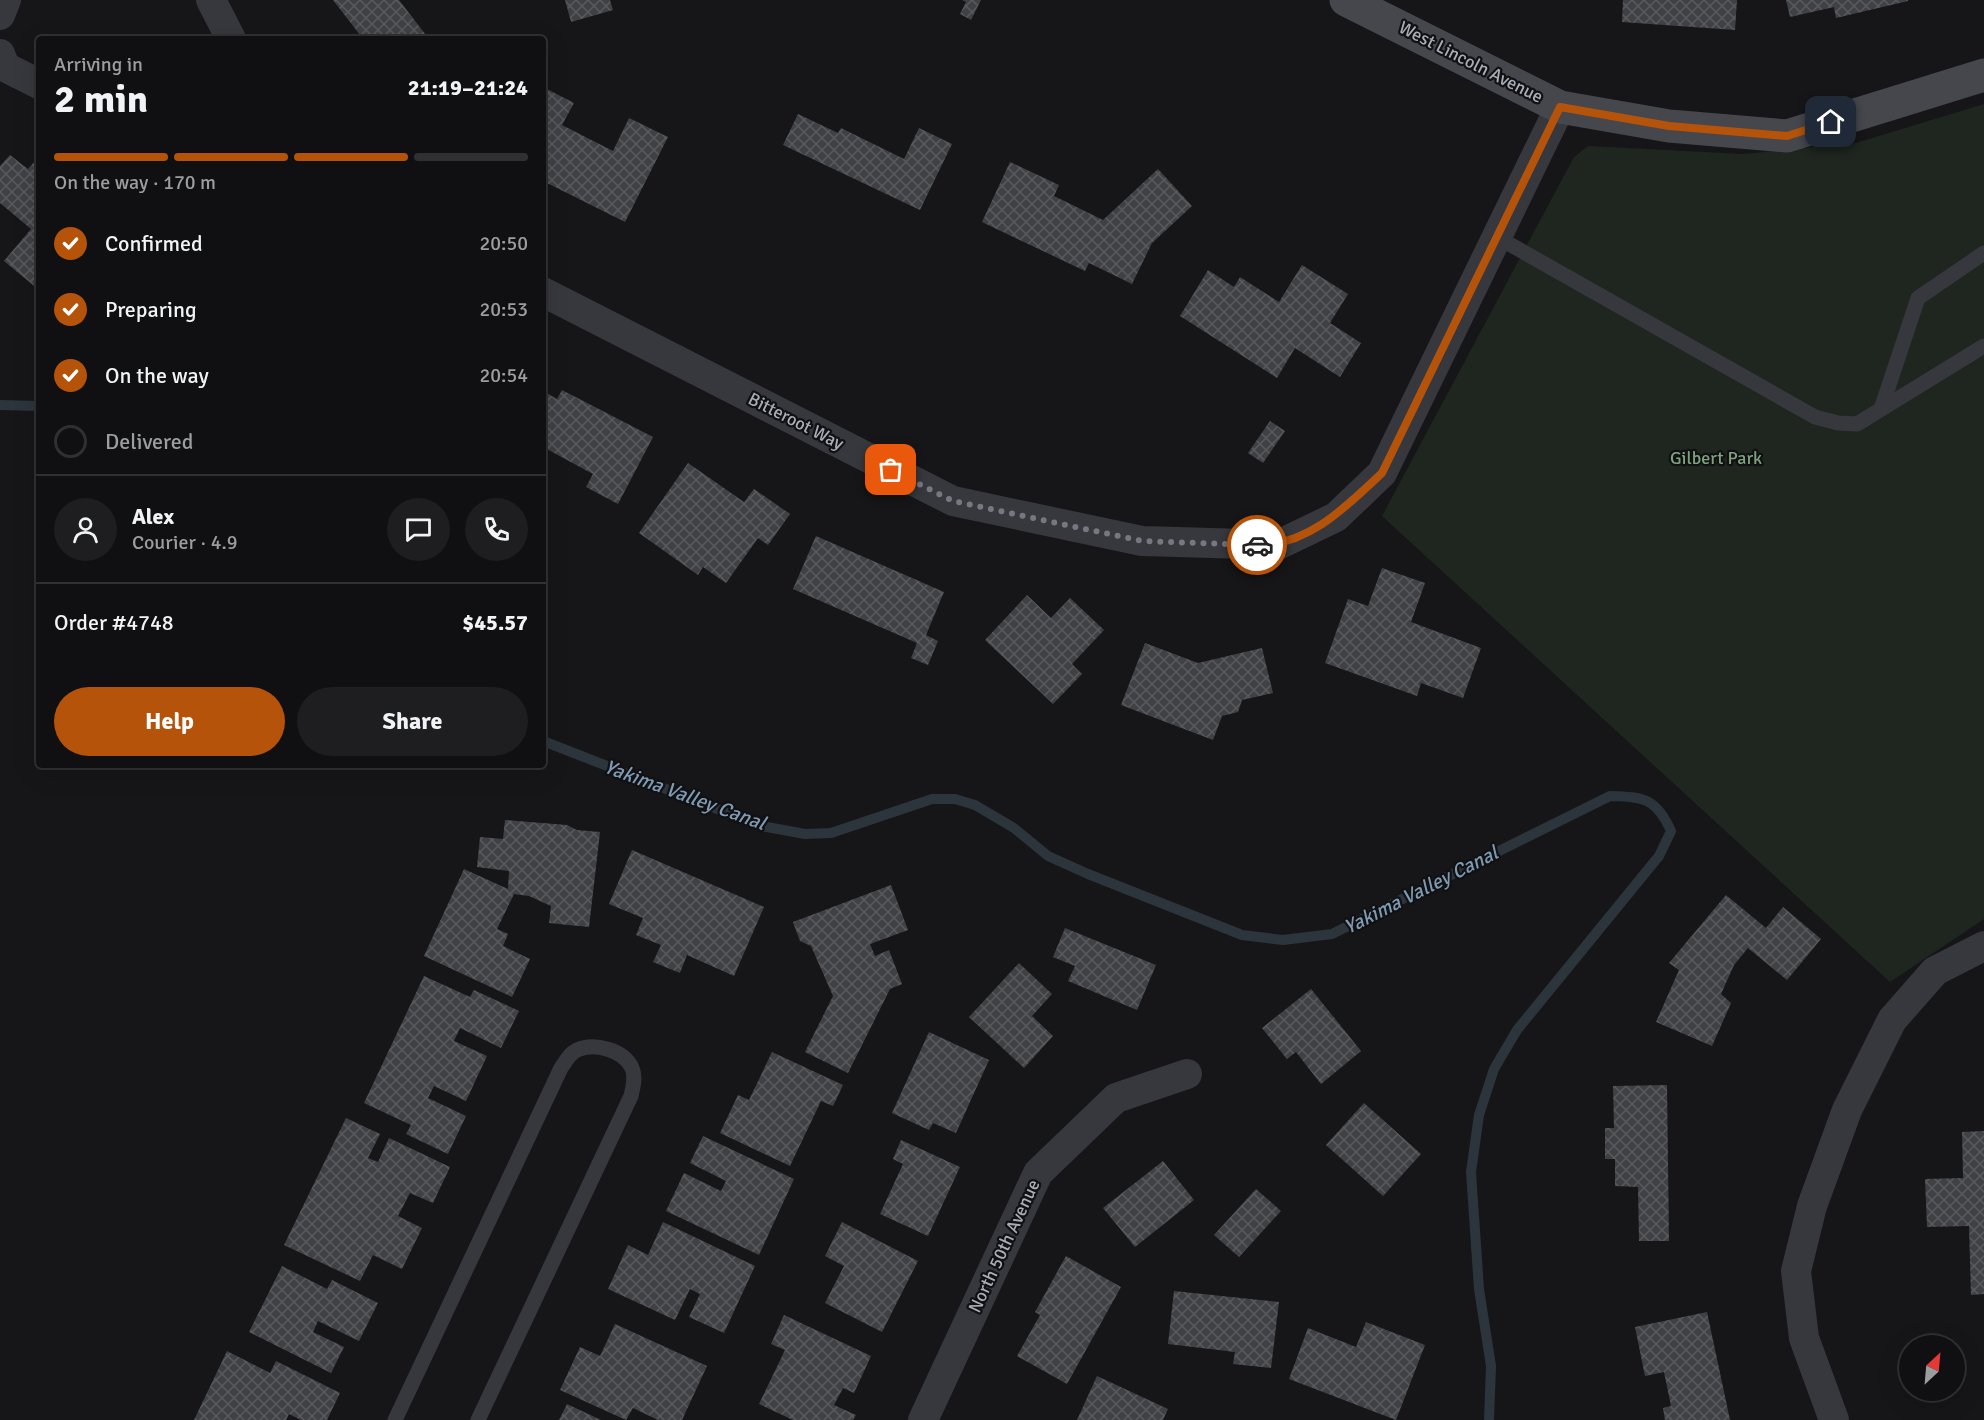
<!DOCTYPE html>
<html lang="en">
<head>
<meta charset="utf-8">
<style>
	body { margin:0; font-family:Signika,sans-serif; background:#1e1e20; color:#f1f3f6; height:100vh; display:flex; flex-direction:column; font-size:22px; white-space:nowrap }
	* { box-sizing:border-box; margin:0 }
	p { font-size:20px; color:#9c9d9f }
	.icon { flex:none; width:33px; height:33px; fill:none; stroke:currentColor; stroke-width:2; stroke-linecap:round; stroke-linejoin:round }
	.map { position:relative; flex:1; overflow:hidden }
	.side { position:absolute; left:36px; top:36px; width:510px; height:732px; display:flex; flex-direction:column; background:#101012; border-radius:6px; box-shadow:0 6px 24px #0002,0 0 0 2px #303032 }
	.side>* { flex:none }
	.needle { width:39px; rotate:26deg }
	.buttons { position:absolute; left:1899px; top:1335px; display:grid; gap:12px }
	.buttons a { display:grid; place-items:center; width:66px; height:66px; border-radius:50%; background:#101012; box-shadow:0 6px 24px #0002,0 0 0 2px #303032; font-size:30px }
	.pin { position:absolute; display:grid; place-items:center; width:51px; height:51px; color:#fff; margin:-26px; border-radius:12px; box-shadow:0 3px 9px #0006 }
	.courier { position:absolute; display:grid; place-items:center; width:60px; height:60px; margin:-30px; border:4px solid #b45309; border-radius:50%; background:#fff; color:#222; box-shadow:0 2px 8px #0007 }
	.summary em { font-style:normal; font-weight:700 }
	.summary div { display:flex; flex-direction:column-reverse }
	.summary { display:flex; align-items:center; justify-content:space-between; height:102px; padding:0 18px }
	h1 { font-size:39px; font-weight:700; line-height:45px }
	.bar { display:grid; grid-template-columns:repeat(4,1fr); gap:9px 6px; align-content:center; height:72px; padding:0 18px }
	.bar i { height:8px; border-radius:4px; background:#303032 }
	.bar .current { background:#b45309 }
	.bar p { grid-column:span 4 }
	.line { display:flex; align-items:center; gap:15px; padding:0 18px; border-top:2px solid #303032 }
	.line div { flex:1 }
	.round { display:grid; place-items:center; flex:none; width:63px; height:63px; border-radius:32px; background:#1e1e20 }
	ol { padding:0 18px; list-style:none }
	li { display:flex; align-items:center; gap:18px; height:66px }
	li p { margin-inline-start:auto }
	li .icon { padding:6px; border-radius:50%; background:#b45309; color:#fff; stroke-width:4 }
	li:last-child { color:#9c9d9f }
	li i { width:33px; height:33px; border:3px solid #303032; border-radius:50% }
	.action { display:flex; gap:12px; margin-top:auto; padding:12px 18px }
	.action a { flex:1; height:69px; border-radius:36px; background:#b45309; color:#fff; font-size:24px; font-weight:700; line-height:69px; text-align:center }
	.action a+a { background:#1e1e20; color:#f1f3f6 }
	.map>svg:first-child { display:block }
	.park { fill:#1e261f }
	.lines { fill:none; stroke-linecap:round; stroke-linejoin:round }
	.stream { stroke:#2c353c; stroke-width:10 }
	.building { fill:url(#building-cross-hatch) }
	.lane { stroke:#37383d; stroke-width:15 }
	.street { stroke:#37383d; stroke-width:30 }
	.secondary { stroke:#45474d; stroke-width:33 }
	.done { stroke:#757880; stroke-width:6; stroke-dasharray:0 10.8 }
	.route { stroke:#b45309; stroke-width:8 }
	.labels { text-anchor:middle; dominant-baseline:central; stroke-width:4.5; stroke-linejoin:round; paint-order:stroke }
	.street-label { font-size:18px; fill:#a8adb8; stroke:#111113 }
	.park-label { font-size:18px; fill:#7fa381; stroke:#111113 }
	.water-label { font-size:20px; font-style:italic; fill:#7f9bb3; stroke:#111113 }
</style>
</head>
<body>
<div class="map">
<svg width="1984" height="1420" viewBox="0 0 1984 1420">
	<defs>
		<pattern id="building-cross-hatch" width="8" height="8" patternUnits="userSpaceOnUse" patternTransform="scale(1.5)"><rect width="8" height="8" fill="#404145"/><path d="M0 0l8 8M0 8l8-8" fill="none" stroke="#595a5e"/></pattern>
	</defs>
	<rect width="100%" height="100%" fill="#161618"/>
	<path class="park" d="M 1984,104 L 1984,919 L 1890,982 L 1382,516 L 1574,157 L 1588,146 L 1743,154 L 1856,143 Z"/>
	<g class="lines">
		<g class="stream">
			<path d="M 0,405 L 39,406"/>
			<path d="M 543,741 L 761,826 L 805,834 L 831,833 L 932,799 L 955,799 L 975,805 L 1014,828 L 1048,856 L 1088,874 L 1242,935 L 1283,940 L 1332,934 L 1610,796 C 1644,797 1656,798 1671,831 L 1659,856 L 1517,1030 L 1494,1069 L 1479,1115 L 1471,1172 L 1479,1289 L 1491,1366 L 1489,1420"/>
		</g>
	</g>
	<g class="building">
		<path d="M 333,0 L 399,0 L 429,39 L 355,39 L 360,35 Z"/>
		<path d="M 565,0 L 610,0 L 613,10 L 571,22 Z"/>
		<path d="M 962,0 L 981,0 L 971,20 L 960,14 L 966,2 Z"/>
		<path d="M 1623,0 L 1737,0 L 1735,30 L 1622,22 Z"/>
		<path d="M 1786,0 L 1908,0 L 1908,1 L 1836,18 L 1834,7 L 1790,17 Z"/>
		<path d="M 543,87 L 574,103 L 562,125 L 613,151 L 629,118 L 668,137 L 625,222 L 543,181 Z"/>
		<path d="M 798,114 L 838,133 L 841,128 L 904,159 L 919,128 L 952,144 L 920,210 L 783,145 Z"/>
		<path d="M 10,155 L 28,169 L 34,162 L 39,166 L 39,290 L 4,261 L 31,229 L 0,203 L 0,166 Z"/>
		<path d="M 1010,162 L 1059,185 L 1054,196 L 1103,220 L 1158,169 L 1192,206 L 1152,243 L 1132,284 L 1089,263 L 1085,271 L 982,222 Z"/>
		<path d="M 1302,265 L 1348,294 L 1330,323 L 1361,343 L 1340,377 L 1295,348 L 1277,378 L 1180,316 L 1208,270 L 1234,287 L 1240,277 L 1279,302 Z"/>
		<path d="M 562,390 L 653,437 L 618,504 L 586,487 L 593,474 L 543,447 L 543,391 L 557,399 Z"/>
		<path d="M 1270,421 L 1285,431 L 1263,463 L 1248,453 Z"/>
		<path d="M 688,463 L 744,502 L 754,489 L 790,514 L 768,545 L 758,538 L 726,583 L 703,567 L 698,575 L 639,533 Z"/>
		<path d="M 816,536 L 944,592 L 926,635 L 938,641 L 928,665 L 911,658 L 917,643 L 793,589 Z"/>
		<path d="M 1382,568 L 1425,583 L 1411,622 L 1481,648 L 1463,698 L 1421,683 L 1417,696 L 1325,663 L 1348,599 L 1368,606 Z"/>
		<path d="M 1027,595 L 1051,618 L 1070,598 L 1104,630 L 1072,664 L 1082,674 L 1053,704 L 985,640 Z"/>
		<path d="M 1145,643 L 1198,663 L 1262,648 L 1273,693 L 1242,700 L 1238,712 L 1222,716 L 1213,740 L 1121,705 Z"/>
		<path d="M 505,820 L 567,825 L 577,830 L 600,832 L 589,927 L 549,923 L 551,906 L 529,896 L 514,894 L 497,929 L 508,934 L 503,946 L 530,959 L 512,997 L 424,956 L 464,869 L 508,889 L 509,871 L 477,867 L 480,837 L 503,839 Z"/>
		<path d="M 632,850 L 764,907 L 734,976 L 687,955 L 680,973 L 653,962 L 661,945 L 636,935 L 643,918 L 609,904 Z"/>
		<path d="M 891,885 L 908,930 L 870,944 L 875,956 L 889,950 L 902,984 L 890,989 L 848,1073 L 805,1052 L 833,996 L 811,946 L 800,941 L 793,922 Z"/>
		<path d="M 1726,895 L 1766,928 L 1783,907 L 1821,939 L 1787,980 L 1748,948 L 1734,965 L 1721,994 L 1731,1003 L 1712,1046 L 1656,1022 L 1679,970 L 1669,963 Z"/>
		<path d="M 1065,928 L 1156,965 L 1137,1010 L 1068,981 L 1075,966 L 1053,957 Z"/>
		<path d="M 1019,963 L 1052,994 L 1032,1016 L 1053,1036 L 1024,1068 L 969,1017 Z"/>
		<path d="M 424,976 L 470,997 L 474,990 L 519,1011 L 501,1048 L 460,1028 L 454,1041 L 487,1056 L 466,1101 L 434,1086 L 428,1098 L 466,1116 L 448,1154 L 406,1134 L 411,1125 L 364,1103 Z"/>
		<path d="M 1311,989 L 1361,1051 L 1321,1084 L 1296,1052 L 1287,1059 L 1262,1028 Z"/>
		<path d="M 929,1032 L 989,1060 L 956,1133 L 933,1123 L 929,1130 L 892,1113 Z"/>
		<path d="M 772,1052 L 843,1085 L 833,1106 L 821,1101 L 790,1166 L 720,1133 L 738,1095 L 749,1100 Z"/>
		<path d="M 1667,1085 L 1669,1241 L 1639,1241 L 1638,1187 L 1615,1186 L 1615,1159 L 1605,1159 L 1605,1128 L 1614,1128 L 1613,1086 Z"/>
		<path d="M 1364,1103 L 1421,1154 L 1383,1196 L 1326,1145 Z"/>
		<path d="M 346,1118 L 380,1134 L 368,1158 L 378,1162 L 389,1138 L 450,1167 L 433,1203 L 410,1193 L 398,1216 L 422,1228 L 402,1269 L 373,1255 L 360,1281 L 284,1245 Z"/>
		<path d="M 1984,1131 L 1984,1294 L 1971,1295 L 1969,1226 L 1927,1227 L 1925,1179 L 1963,1178 L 1962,1132 Z"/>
		<path d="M 703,1136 L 794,1179 L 759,1255 L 666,1211 L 684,1173 L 721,1191 L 726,1181 L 690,1163 Z"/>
		<path d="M 901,1140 L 960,1167 L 928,1236 L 880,1214 L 903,1164 L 893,1159 Z"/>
		<path d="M 1163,1161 L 1194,1200 L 1135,1247 L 1103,1208 Z"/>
		<path d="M 1256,1189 L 1281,1211 L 1239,1257 L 1214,1235 Z"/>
		<path d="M 663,1222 L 755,1266 L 724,1333 L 689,1317 L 700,1294 L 690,1289 L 675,1320 L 608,1289 L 628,1245 L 648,1255 Z"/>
		<path d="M 842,1222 L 918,1261 L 882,1332 L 825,1303 L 844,1266 L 825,1256 Z"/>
		<path d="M 1066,1256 L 1121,1287 L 1067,1384 L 1017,1356 L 1040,1315 L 1035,1312 Z"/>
		<path d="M 282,1266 L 327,1289 L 332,1280 L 378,1303 L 359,1341 L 318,1321 L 313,1332 L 344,1347 L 331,1373 L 249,1332 Z"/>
		<path d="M 1174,1291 L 1279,1302 L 1271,1368 L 1233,1364 L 1235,1352 L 1168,1344 Z"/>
		<path d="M 1707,1312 L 1730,1420 L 1665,1420 L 1663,1408 L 1671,1406 L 1664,1372 L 1645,1376 L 1635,1327 Z"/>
		<path d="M 784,1315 L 871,1356 L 854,1393 L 843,1388 L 834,1405 L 856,1415 L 853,1420 L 793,1420 L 759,1404 L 785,1350 L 771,1344 Z"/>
		<path d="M 1366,1322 L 1425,1345 L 1396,1420 L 1289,1379 L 1308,1328 L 1356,1347 Z"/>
		<path d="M 615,1324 L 707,1366 L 682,1420 L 658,1420 L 633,1408 L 626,1420 L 560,1390 L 580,1347 L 600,1356 Z"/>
		<path d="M 227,1351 L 270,1373 L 276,1361 L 340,1393 L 327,1420 L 301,1420 L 289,1414 L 286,1420 L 194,1420 Z"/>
		<path d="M 1097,1376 L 1168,1409 L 1163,1420 L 1077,1420 Z"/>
		<path d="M 567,1404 L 601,1420 L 559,1420 Z"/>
	</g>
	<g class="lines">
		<g class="lane">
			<path d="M 1497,237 L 1815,417 L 1838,423 L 1857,424 L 1984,346"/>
			<path d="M 1881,409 L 1918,298 L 1984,253"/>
			<path d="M 395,1420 L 561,1068 C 566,1061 569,1054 577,1050 C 594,1042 624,1050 632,1068 C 636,1077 633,1087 631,1096 L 478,1420"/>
		</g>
		<g class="street">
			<path d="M 211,0 L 231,39"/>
			<path d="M 0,15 L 6,0"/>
			<path d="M 0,54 L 5,67 L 39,84"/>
			<path d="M 543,292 L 953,501 L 1142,541 L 1278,545 L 1336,517 L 1382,473 L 1560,107"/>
			<path d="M 923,1420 L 1038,1173 L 1116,1098 L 1187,1074"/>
			<path d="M 1834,1420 L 1804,1338 L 1796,1271 L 1812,1206 L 1847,1110 L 1892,1020 L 1935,971 L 1984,946"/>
		</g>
		<path class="secondary" d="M 1346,0 L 1560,107 L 1669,126 L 1787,136 L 1984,75"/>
	</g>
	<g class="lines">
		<path class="done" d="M 891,470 L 953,501 L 1142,541 L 1257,545"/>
		<path class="route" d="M 1257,545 C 1308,546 1347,506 1382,473 L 1560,107 L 1669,126 L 1787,136 L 1831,122"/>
	</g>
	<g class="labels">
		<g class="street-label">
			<text transform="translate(1471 62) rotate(27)">West Lincoln Avenue</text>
			<text transform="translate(796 421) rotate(27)">Bitteroot Way</text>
			<text transform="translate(1004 1246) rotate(-65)">North 50th Avenue</text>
		</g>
		<g class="park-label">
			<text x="1716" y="458">Gilbert Park</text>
		</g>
		<g class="water-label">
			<text transform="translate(685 795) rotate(20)">Yakima Valley Canal</text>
			<text transform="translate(1421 890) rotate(-27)">Yakima Valley Canal</text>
		</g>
	</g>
</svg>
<div class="buttons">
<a><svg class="needle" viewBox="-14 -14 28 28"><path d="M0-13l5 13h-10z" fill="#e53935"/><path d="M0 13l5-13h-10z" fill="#9c9d9f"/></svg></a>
</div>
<div class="pin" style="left:891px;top:470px;background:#ea580c"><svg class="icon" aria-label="bag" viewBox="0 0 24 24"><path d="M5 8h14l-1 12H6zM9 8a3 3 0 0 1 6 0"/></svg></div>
<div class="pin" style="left:1831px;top:122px;background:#1f2937"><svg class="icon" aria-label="home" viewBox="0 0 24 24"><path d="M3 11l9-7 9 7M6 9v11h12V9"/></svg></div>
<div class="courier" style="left:1257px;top:545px"><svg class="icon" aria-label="car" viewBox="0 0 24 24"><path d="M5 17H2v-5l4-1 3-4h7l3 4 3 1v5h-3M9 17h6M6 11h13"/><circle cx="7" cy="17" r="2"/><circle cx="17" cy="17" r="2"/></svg></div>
<section class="side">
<div class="summary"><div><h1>2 min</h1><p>Arriving in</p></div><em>21:19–21:24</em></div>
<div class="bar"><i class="current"></i><i class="current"></i><i class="current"></i><i></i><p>On the way · 170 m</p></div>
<ol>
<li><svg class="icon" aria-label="check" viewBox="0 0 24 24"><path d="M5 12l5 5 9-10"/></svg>Confirmed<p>20:50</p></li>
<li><svg class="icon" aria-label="check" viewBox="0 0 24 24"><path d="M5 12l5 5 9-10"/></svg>Preparing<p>20:53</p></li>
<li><svg class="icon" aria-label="check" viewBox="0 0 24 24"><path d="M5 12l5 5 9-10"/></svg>On the way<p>20:54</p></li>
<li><i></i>Delivered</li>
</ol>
<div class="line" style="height:108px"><a class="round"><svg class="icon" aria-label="person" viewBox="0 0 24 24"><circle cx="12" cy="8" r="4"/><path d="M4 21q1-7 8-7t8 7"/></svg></a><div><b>Alex</b><p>Courier · 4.9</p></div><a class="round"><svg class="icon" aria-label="chat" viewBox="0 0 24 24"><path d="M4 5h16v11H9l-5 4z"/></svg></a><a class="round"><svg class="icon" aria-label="phone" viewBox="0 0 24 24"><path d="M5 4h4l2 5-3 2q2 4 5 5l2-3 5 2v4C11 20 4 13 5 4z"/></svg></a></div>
<div class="line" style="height:78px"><div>Order #4748</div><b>$45.57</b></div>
<div class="action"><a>Help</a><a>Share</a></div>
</section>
</div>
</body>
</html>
